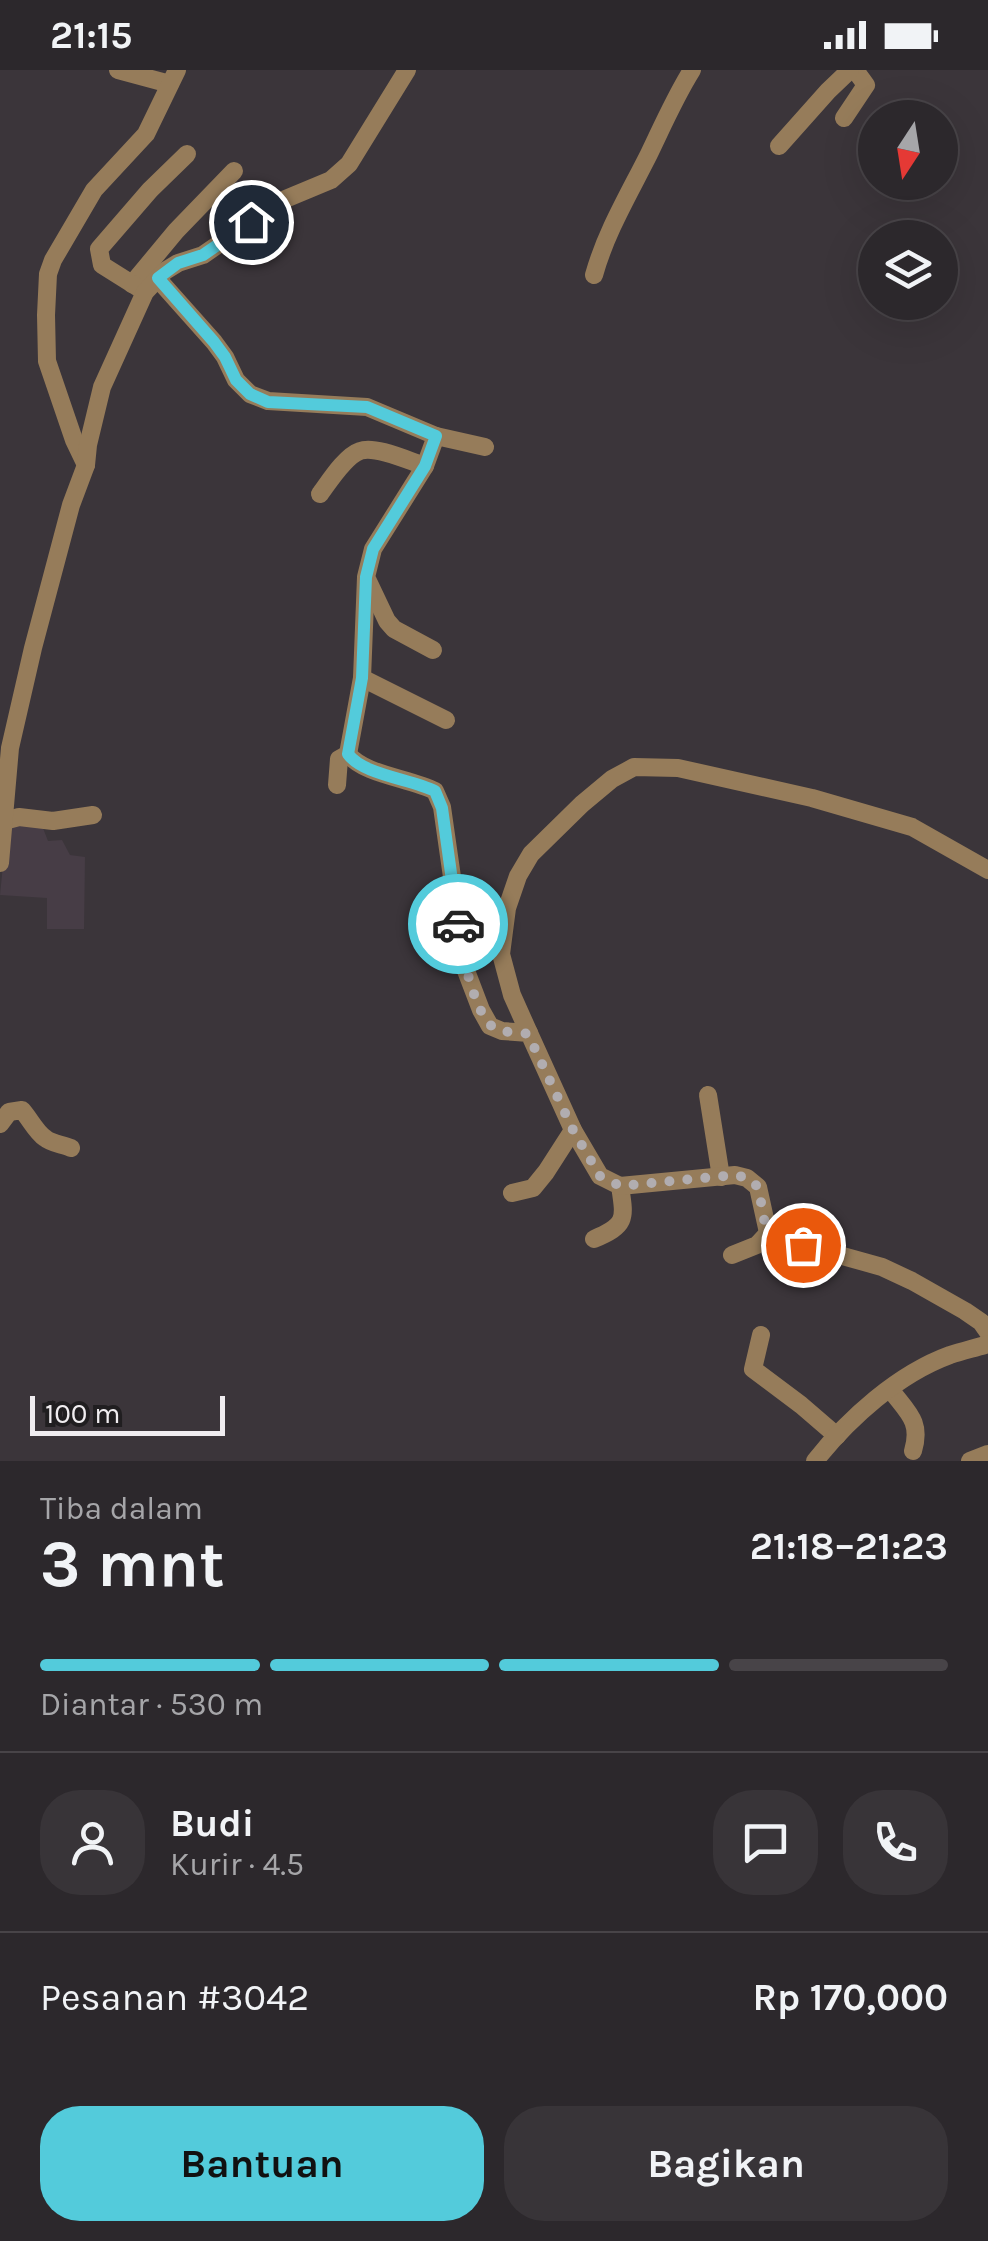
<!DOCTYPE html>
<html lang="id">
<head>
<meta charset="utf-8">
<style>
	body { margin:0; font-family:Karla,sans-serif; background:#383438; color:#f1f3f6; height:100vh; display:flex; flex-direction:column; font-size:38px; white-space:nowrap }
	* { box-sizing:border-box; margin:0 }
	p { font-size:32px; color:#a6a6a9 }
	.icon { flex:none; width:55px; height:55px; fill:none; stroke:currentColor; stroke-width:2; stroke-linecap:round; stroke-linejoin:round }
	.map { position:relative; height:1391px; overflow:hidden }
	.details { display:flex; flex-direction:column; background:#2c282c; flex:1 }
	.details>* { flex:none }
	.needle { width:65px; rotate:192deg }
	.controls { position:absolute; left:858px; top:30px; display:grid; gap:20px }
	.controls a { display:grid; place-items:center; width:100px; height:100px; border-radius:50%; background:#2c282c; box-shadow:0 10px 40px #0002,0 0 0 2px #484448; font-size:50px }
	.scale { position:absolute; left:30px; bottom:25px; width:195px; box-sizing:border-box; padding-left:10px; border:5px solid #f0edf0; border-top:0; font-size:28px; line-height:35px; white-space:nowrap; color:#f0edf0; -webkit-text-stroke:8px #201e20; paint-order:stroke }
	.pin { position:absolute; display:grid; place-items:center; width:85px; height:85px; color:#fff; margin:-42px; border:5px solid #fff; border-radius:50%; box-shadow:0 2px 10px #0007 }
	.courier { position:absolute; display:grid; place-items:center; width:100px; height:100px; margin:-50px; border:8px solid #53cbdb; border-radius:50%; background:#fff; color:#222; box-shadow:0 2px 12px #0007 }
	.overview em { font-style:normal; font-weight:700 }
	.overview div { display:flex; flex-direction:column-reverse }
	.overview { display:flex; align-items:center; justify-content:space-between; height:170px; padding:0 40px }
	h1 { font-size:65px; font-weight:700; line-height:75px }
	.bar { display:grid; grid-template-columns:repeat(4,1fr); gap:15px 10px; align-content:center; height:120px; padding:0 40px }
	.bar i { height:12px; border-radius:8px; background:#484448 }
	.bar .current { background:#53cbdb }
	.bar p { grid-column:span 4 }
	.line { display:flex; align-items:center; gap:25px; padding:0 40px; border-top:2px solid #484448 }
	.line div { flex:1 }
	.round { display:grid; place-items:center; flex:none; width:105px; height:105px; border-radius:40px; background:#383438 }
	.cta { display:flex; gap:20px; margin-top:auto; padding:20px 40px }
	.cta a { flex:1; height:115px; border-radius:40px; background:#53cbdb; color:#111; font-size:40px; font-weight:700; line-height:115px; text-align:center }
	.cta a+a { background:#383438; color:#f1f3f6 }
	.status { display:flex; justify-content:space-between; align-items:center; height:70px; padding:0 50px; background:#2c282c; direction:ltr }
	.status svg { height:28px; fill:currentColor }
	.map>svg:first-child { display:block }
	.built { fill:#473d46 }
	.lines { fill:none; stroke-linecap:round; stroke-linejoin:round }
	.minor { stroke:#967c5a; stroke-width:18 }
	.done { stroke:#b1adb0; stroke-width:10; stroke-dasharray:0 18 }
	.route { stroke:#53cbdb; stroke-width:12 }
</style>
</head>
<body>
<div class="status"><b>21:15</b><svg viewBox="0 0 49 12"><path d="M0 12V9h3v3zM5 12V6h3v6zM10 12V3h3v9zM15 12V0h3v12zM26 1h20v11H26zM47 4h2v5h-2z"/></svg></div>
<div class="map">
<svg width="988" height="1391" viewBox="0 0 988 1391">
	<rect width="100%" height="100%" fill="#3b353a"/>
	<path class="built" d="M 41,753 L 48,771 L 62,770 L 70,785 L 85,787 L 84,859 L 47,859 L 47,828 L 0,825 L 7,754 Z"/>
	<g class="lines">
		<g class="minor">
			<path d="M 118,0 L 170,14"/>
			<path d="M 844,48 L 866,15 L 855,0"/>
			<path d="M 779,76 L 828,21 L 850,0"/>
			<path d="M 594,205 C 606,162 629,124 649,84 C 663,55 675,27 692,0"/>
			<path d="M 157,208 L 214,272 L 225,287 L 236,310 L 250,324 L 268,331 L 367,337 L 436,366 L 425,396 L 373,479 L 366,507 L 362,608 L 348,684 C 364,705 410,708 435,721 L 442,737 L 465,898 L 481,940 L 490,956 L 502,961 L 529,963 L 573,1060 L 600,1106 L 620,1116 C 625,1149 627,1155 594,1169"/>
			<path d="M 132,214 L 176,161 L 234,101"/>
			<path d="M 145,222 L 102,195 L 99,179 L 150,120 L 187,84"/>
			<path d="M 436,366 L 485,377"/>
			<path d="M 86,395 L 74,370 L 47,291 L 46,245 L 48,204 L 53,190 L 94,120 L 146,64 L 177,0"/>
			<path d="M 320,424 C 329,412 345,386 360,381 C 375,375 409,391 425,396"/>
			<path d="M 368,511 L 387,551 L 394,559 L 433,580"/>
			<path d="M 362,608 L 446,650"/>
			<path d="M 337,715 L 339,689 L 348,684"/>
			<path d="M 4,751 L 19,747 L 53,751 L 93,745"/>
			<path d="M 0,793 L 10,678 L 33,578 L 71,435 L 86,395 L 88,375 L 102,317 L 145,222 L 165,201 L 178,193 L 203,185 L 251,152 L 271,135 L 331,110 L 349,94 L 407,0"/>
			<path d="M 529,963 L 512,925 L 501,884 L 507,838 L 518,806 L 531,784 L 582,734 L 612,709 L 634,697 L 678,698 L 812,728 L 912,757 L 988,800"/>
			<path d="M 708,1025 L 721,1107"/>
			<path d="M 0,1054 L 9,1042 L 22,1040 C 30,1049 36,1062 45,1068 C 52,1074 62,1074 71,1078"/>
			<path d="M 620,1116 L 735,1105 L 747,1108 L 758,1117 L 767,1158 L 780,1172 L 803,1175 L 882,1197 L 912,1211 L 965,1241 L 981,1252 L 988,1262"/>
			<path d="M 512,1123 L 533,1118 L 546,1102 L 573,1060"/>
			<path d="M 732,1185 L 757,1175 L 769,1162"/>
			<path d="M 761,1265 L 753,1299 L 801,1335 L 837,1366"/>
			<path d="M 890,1319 C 907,1342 922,1351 913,1381"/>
			<path d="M 815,1391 C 849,1348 898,1304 950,1285 C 962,1281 975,1278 988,1274"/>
			<path d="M 970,1391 L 988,1384"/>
		</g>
	</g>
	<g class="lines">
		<path class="done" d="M 458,854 C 460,876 475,950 496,959 C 505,963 519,962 528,964 L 573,1060 L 600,1106 L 620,1116 L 735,1105 L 748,1108 L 758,1117 C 767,1155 758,1169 803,1175"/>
		<path class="route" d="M 251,152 L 203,185 L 178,193 L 158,208 L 214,272 L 225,287 L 236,310 L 250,324 L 268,332 L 367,337 L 436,366 L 425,396 L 373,479 L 366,507 L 362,608 L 348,684 C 363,705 411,709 435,721 L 442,738 L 458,854"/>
	</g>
</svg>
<div class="controls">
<a><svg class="needle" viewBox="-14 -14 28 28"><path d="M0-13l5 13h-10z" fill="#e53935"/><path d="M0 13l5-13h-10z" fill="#a6a6a9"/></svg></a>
<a><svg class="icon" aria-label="layers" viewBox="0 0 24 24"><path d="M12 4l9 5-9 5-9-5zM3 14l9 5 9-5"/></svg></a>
</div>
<div class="scale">100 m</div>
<div class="pin" style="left:803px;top:1175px;background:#ea580c"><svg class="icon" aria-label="bag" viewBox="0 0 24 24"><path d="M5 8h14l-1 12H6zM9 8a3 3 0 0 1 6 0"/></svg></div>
<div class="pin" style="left:251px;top:152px;background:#1f2937"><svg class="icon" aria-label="home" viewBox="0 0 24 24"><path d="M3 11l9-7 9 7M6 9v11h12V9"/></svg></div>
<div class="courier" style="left:458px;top:854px"><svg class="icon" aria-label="car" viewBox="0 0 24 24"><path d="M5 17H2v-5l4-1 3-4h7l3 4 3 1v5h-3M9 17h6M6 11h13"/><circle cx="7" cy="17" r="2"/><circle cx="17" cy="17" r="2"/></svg></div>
</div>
<section class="details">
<div class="overview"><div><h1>3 mnt</h1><p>Tiba dalam</p></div><em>21:18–21:23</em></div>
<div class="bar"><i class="current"></i><i class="current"></i><i class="current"></i><i></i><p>Diantar · 530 m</p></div>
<div class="line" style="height:180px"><a class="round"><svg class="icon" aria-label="person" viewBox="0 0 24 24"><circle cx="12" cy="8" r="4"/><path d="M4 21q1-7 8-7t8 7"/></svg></a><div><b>Budi</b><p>Kurir · 4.5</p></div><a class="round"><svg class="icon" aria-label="chat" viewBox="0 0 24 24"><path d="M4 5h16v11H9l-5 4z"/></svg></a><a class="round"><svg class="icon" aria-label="phone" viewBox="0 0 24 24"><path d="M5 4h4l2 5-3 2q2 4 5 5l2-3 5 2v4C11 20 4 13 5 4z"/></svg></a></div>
<div class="line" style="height:130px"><div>Pesanan #3042</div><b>Rp 170,000</b></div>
<div class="cta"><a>Bantuan</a><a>Bagikan</a></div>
</section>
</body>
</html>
